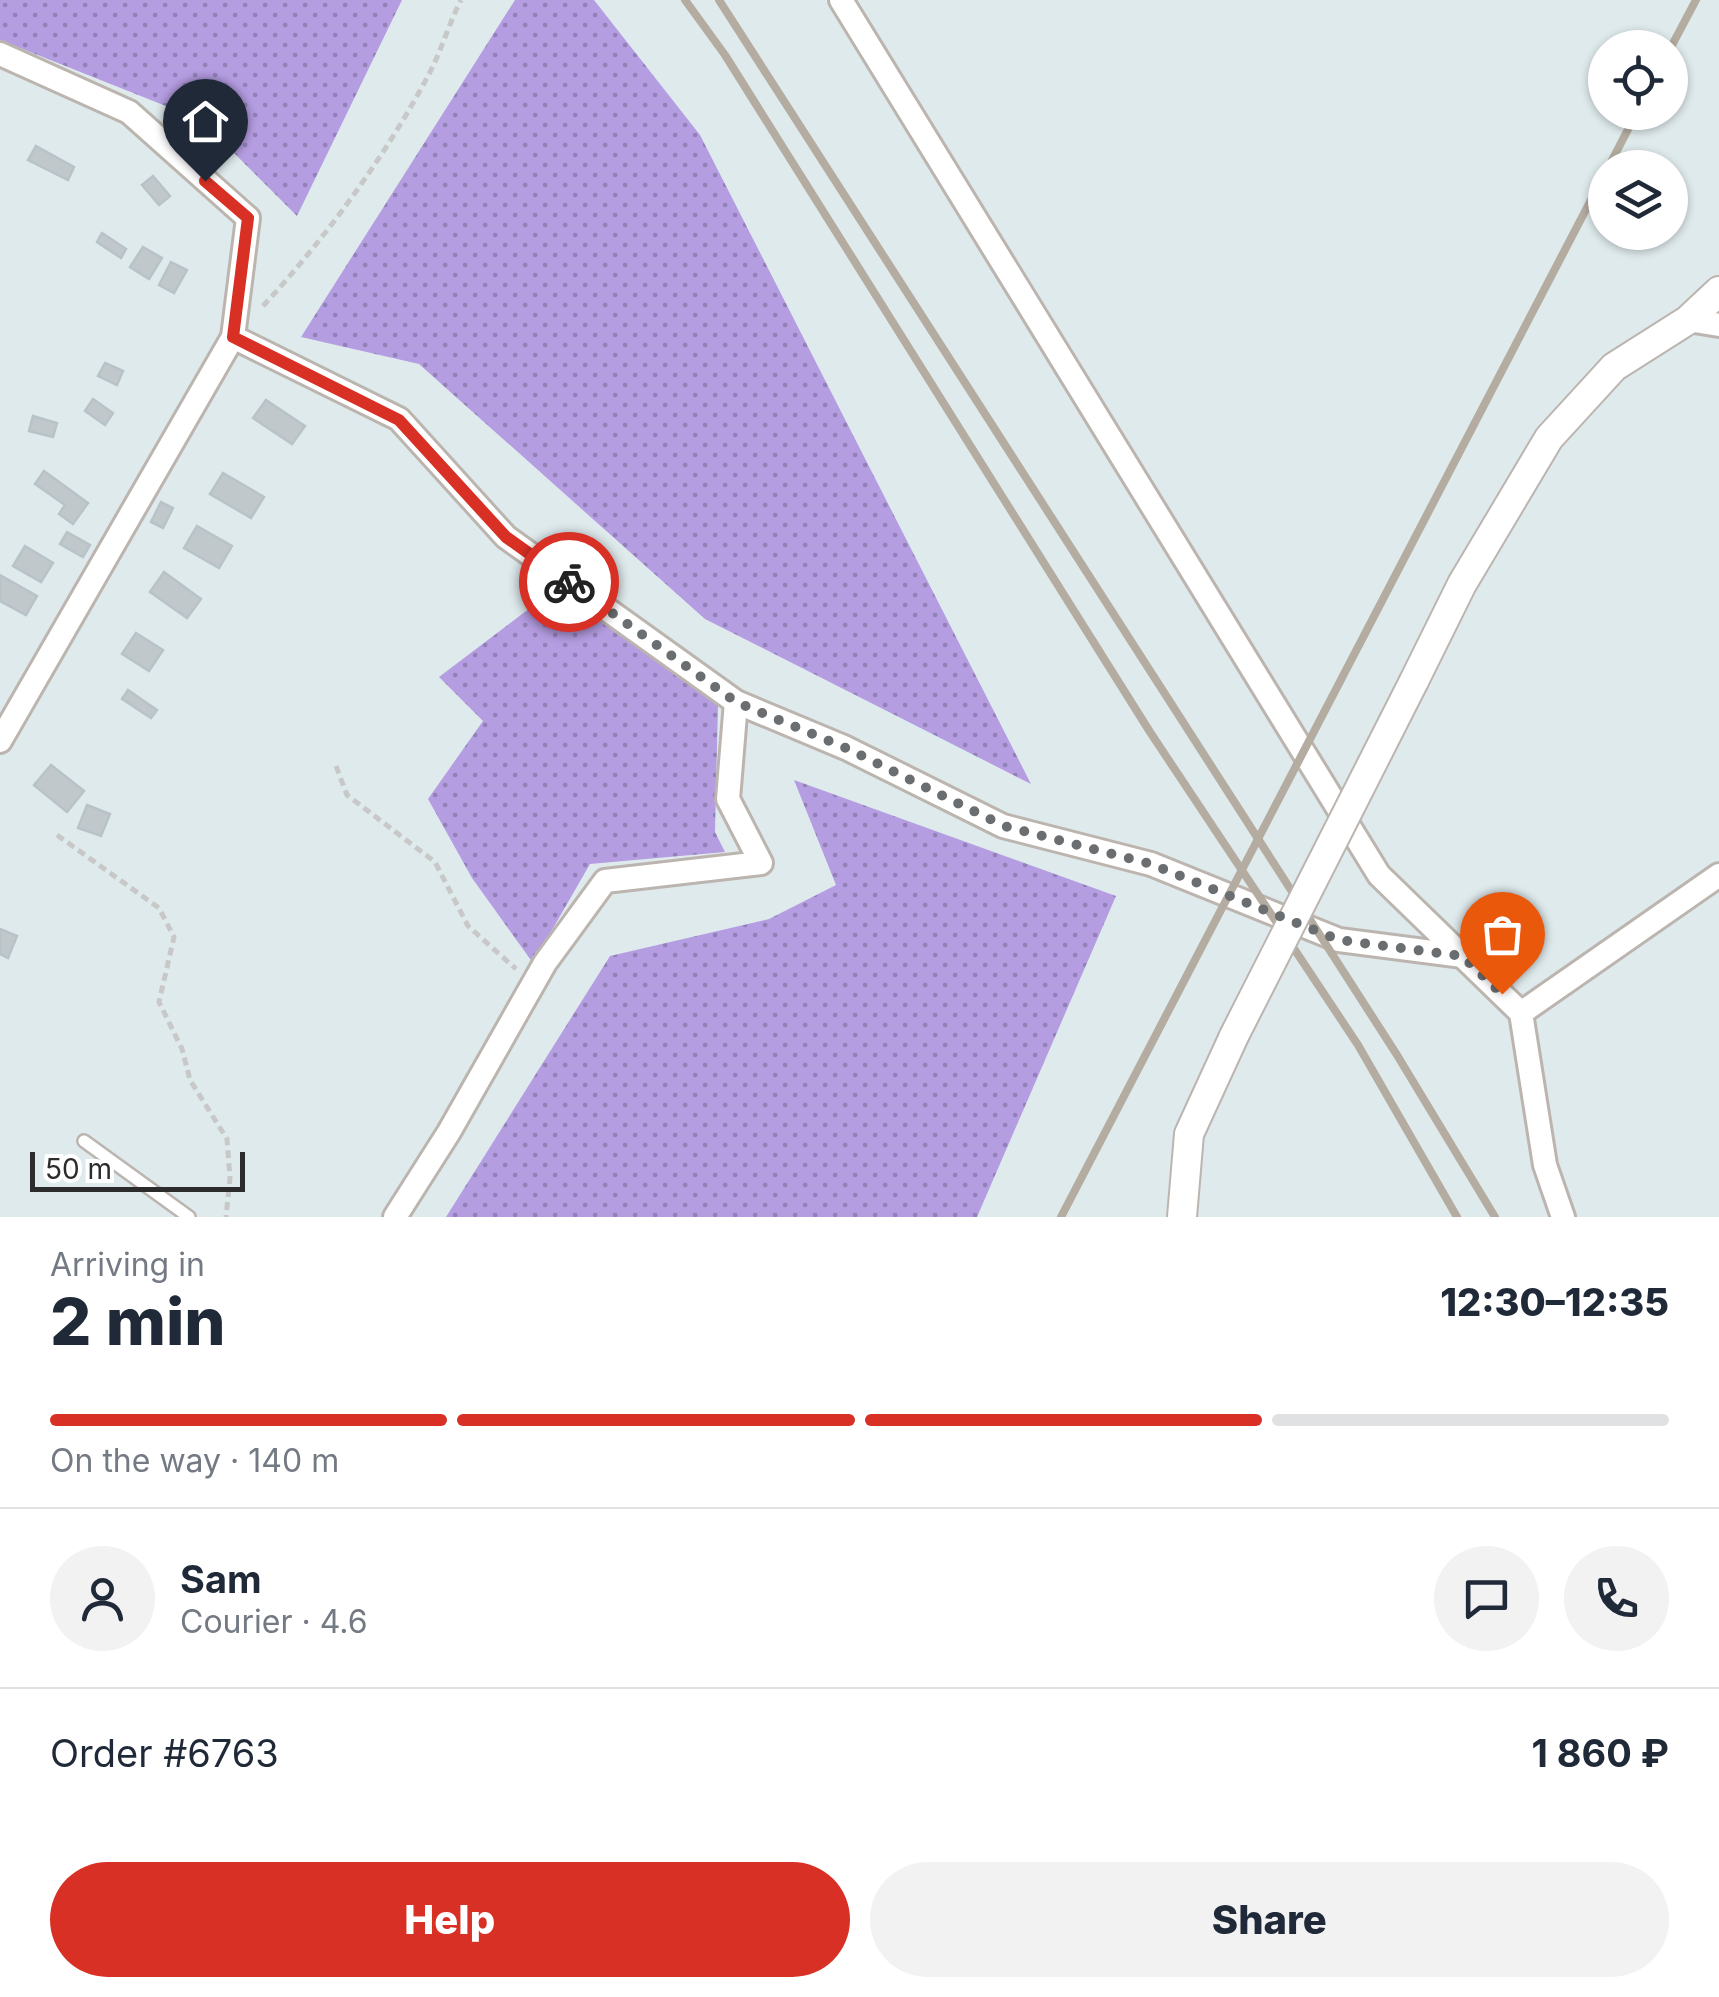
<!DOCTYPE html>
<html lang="en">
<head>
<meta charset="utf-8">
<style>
	body { margin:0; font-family:Inter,sans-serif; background:#f2f2f3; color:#1f2937; height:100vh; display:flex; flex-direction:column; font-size:38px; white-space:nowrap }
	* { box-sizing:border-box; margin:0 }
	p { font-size:32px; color:#747a83 }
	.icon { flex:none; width:55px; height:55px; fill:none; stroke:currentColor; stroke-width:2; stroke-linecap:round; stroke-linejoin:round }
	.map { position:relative; height:1217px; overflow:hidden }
	.panel { display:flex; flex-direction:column; background:#fff; flex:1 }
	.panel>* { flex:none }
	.buttons { position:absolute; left:1588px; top:30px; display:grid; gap:20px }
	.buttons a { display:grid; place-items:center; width:100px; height:100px; border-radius:50%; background:#fff; box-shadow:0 2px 8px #0004; font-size:50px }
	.scale { position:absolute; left:30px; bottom:25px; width:215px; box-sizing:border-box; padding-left:10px; border:5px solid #2c2c2c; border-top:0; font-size:28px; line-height:35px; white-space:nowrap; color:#2c2c2c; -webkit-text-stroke:8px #fff; paint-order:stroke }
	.pin { position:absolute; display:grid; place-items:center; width:85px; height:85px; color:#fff; margin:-102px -42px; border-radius:50% 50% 50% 0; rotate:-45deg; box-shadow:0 0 10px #0007 }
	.pin .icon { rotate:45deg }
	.courier { position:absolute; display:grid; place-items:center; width:100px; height:100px; margin:-50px; border:8px solid #d93025; border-radius:50%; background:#fff; color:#222; box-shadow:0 2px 12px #0007 }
	.overview em { font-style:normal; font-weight:800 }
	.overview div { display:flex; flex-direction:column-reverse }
	.overview { display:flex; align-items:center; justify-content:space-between; height:170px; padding:0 50px }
	h1 { font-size:65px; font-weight:800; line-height:75px }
	.bar { display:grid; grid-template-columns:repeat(4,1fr); gap:15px 10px; align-content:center; height:120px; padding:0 50px }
	.bar i { height:12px; border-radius:8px; background:#e0e1e3 }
	.bar .selected { background:#d93025 }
	.bar p { grid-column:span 4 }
	.line { display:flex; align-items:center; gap:25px; padding:0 50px; border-top:2px solid #e0e1e3 }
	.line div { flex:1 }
	.round { display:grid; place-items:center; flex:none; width:105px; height:105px; border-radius:52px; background:#f2f2f3 }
	.primary-button { display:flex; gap:20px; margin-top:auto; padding:20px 50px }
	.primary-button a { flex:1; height:115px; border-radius:60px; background:#d93025; color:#fff; font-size:40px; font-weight:800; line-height:115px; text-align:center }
	.primary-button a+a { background:#f2f2f3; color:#1f2937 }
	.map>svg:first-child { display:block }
	.grass { fill:url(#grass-dots) }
	.building { fill:#c1c8cc; stroke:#b8c3c9; stroke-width:2.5 }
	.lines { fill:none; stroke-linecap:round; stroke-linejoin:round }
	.service-casing { stroke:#bcb5af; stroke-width:16 }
	.minor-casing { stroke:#bcb5af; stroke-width:28 }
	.tertiary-casing { stroke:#bcb5af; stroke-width:32 }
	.path { stroke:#c8c8c8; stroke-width:5; stroke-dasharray:8 5; stroke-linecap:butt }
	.service { stroke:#fff; stroke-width:11 }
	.minor { stroke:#fff; stroke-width:22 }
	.tertiary { stroke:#fff; stroke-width:28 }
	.rail { stroke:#b5aca1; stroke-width:8 }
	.tertiary-bridge-casing { stroke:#bcb5af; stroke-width:32; stroke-linecap:butt }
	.tertiary-bridge { stroke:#fff; stroke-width:28 }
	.done { stroke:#6b6e70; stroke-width:10; stroke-dasharray:0 18 }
	.route { stroke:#d93025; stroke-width:12 }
</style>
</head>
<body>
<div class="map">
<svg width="1719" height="1217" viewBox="0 0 1719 1217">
	<defs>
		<pattern id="grass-dots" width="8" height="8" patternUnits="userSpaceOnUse" patternTransform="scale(2.5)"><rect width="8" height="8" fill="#b59de2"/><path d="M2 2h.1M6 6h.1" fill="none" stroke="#9380b7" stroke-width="1.8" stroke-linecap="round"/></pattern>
	</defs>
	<rect width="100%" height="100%" fill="#dfeaed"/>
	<g class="grass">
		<path d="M 0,0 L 402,0 L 297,216 L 201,120 L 0,40 Z"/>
		<path d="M 515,0 L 594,0 L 700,135 L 1031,784 L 705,619 L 419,364 L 301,337 Z"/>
		<path d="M 559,586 L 718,704 L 715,832 L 725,852 L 590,864 L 533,963 L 472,878 L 428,799 L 483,721 L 439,677 Z"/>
		<path d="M 794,780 L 1116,896 L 977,1217 L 446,1217 L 610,956 L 769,919 L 836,885 Z"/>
	</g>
	<g class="building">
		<path d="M 36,146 L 74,167 L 68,180 L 28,160 Z"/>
		<path d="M 153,176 L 170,196 L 159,205 L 142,185 Z"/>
		<path d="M 102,233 L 126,249 L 121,258 L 97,242 Z"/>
		<path d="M 143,247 L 162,258 L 149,279 L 130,267 Z"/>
		<path d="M 171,262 L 187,270 L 174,293 L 159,285 Z"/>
		<path d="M 105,363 L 123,371 L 117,385 L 98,376 Z"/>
		<path d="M 93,399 L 113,413 L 105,425 L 85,411 Z"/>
		<path d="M 266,400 L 305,426 L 292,444 L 253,418 Z"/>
		<path d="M 33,416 L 57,423 L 53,437 L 29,431 Z"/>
		<path d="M 44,471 L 88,503 L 73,524 L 59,514 L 65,505 L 35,484 Z"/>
		<path d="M 223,473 L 264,497 L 251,518 L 210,494 Z"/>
		<path d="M 161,502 L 173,508 L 163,528 L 151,522 Z"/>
		<path d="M 197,526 L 232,546 L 219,568 L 184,548 Z"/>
		<path d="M 67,532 L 90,545 L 83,557 L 60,544 Z"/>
		<path d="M 25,546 L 53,563 L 41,582 L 13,566 Z"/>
		<path d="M 164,572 L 201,599 L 187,618 L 150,592 Z"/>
		<path d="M 0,575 L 37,596 L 26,615 L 0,601 Z"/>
		<path d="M 136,633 L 163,650 L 149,671 L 122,654 Z"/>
		<path d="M 128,690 L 157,710 L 151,718 L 122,699 Z"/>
		<path d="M 51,765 L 84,791 L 67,812 L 34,785 Z"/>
		<path d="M 87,805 L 110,814 L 101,836 L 78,828 Z"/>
		<path d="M 0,929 L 17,936 L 8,958 L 0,954 Z"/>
	</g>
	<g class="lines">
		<defs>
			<path id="service" d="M 84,1141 L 189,1217"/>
			<g id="minor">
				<path d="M 841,0 L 1379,875 L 1521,1013 L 1545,1165 L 1563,1217"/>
				<path d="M 0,54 L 129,112 L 248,218 L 233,337 L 0,741"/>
				<path d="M 1688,320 L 1719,325"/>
				<path d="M 233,337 L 399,419 L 506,537 L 736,702 L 846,748 L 1003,826 L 1151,864 L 1339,940 L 1463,956"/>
				<path d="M 1521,1013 L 1719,875"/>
				<path d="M 395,1217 L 449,1132 L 545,963 L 605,881 L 761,863 L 728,799 L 736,702"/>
			</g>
			<g id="tertiary">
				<path d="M 1414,681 L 1462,584 L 1549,438 L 1614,367 L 1688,320 L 1719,291"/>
				<path d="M 1182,1217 L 1189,1134 L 1234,1036"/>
			</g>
		</defs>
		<use href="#service" class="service-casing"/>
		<use href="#minor" class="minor-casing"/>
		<use href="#tertiary" class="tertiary-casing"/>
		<g class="path">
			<path d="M 263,306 C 325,239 388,153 430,72 C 442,49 449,23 461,0"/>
			<path d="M 336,766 L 347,795 L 435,862 L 468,926 L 516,969"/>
			<path d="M 57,835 L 159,908 L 174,937 L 159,1002 L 182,1049 L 190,1080 L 227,1139 L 230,1178 L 226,1217"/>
		</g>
		<use href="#service" class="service"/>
		<use href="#minor" class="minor"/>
		<use href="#tertiary" class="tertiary"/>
		<g class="rail">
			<path d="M 685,0 L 725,55 L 1150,732 L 1358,1045 L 1457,1217"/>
			<path d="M 719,0 L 1397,1055 L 1495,1217"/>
			<path d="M 1670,49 L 1696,0"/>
			<path d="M 1608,168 L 1637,112"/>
			<path d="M 1061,1217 L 1605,173"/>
		</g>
		<defs>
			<path id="tertiary-bridge" d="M 1234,1036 L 1414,681"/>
		</defs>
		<use href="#tertiary-bridge" class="tertiary-bridge-casing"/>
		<use href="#tertiary-bridge" class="tertiary-bridge"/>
	</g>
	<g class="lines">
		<path class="done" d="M 569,582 L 736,702 L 846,748 L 1004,826 L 1151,864 L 1339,940 L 1462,956 L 1502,994"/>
		<path class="route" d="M 205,181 L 248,218 L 233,337 L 399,420 L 506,537 L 569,582"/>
	</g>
</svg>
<div class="buttons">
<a><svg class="icon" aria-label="locate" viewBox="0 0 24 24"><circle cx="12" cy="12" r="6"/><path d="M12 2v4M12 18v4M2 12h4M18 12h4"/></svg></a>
<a><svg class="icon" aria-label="layers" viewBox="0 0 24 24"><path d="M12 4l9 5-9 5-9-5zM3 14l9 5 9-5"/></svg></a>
</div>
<div class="scale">50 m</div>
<div class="pin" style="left:1502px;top:994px;background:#ea580c"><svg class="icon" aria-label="bag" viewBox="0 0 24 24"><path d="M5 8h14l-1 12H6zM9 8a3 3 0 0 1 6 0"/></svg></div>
<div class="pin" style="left:205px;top:181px;background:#1f2937"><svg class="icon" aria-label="home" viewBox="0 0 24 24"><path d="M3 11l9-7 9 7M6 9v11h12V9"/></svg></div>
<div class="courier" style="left:569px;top:582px"><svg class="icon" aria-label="bike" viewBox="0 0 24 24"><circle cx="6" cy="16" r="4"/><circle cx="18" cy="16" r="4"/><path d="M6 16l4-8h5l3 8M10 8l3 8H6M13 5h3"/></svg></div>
</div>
<section class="panel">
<div class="overview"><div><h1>2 min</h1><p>Arriving in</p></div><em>12:30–12:35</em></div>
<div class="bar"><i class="selected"></i><i class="selected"></i><i class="selected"></i><i></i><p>On the way · 140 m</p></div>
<div class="line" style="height:180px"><a class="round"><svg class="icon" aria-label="person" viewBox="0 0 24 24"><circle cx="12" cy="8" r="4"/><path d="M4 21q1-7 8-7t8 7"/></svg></a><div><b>Sam</b><p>Courier · 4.6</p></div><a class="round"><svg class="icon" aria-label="chat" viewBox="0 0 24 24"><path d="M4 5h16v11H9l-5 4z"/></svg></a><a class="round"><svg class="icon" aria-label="phone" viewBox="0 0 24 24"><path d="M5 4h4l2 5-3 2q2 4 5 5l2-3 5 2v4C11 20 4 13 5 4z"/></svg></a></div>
<div class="line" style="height:130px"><div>Order #6763</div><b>1 860 ₽</b></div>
<div class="primary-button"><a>Help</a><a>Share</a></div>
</section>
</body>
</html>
